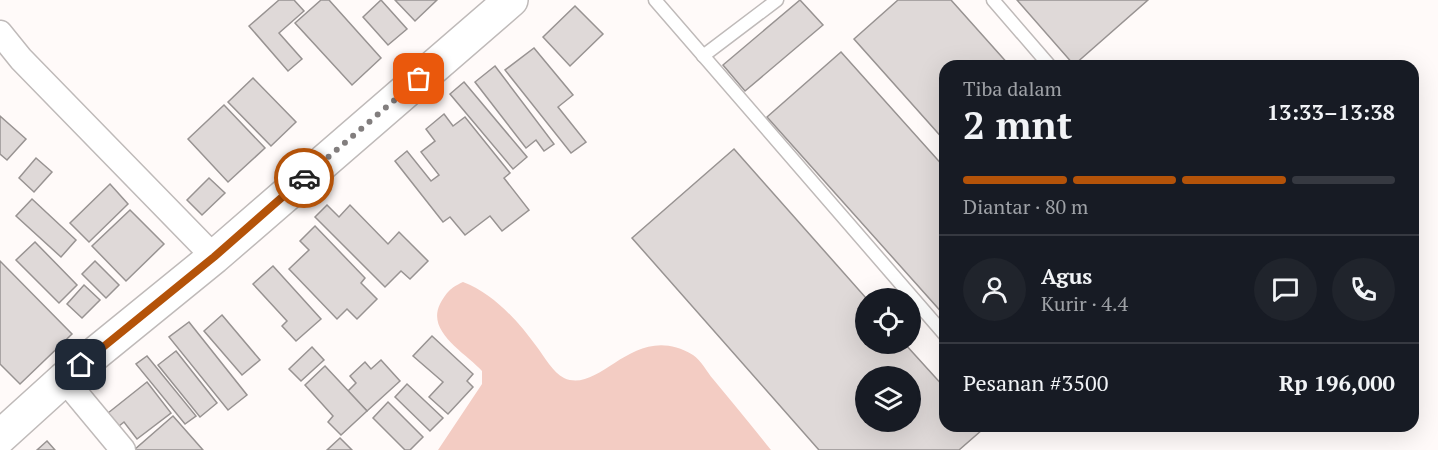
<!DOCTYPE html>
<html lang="id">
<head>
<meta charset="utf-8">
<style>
	body { margin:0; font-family:"PT Serif",serif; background:#20242c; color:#f1f3f6; height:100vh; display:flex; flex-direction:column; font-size:22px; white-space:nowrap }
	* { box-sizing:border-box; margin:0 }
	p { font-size:20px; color:#9ea1a6 }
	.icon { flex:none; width:33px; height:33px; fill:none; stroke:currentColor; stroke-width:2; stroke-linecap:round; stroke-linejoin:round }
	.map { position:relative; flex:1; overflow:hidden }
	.side { position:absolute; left:939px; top:60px; width:480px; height:372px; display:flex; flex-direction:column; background:#171b24; border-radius:18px; box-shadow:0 6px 24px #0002 }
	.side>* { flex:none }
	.fabs { position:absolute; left:855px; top:288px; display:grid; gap:12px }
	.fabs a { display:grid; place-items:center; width:66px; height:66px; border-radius:50%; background:#171b24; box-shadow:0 6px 24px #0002; font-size:30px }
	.pin { position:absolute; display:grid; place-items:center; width:51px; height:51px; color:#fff; margin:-26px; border-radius:12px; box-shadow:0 3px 9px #0006 }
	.courier { position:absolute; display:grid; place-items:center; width:60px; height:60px; margin:-30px; border:4px solid #b45309; border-radius:50%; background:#fff; color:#222; box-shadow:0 2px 8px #0007 }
	.summary em { font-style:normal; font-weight:700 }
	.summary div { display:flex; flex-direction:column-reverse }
	.summary { display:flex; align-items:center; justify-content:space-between; height:102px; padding:0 24px }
	h1 { font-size:39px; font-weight:700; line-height:45px }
	.bar { display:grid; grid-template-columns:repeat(4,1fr); gap:9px 6px; align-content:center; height:72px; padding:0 24px }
	.bar i { height:8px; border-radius:4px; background:#363941 }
	.bar .active { background:#b45309 }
	.bar p { grid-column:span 4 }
	.line { display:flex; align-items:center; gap:15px; padding:0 24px; border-top:2px solid #363941 }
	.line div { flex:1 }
	.round { display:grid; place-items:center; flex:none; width:63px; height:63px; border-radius:32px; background:#20242c }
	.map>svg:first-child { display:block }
	.green { fill:#f3ccc3 }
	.building { fill:#dfd9d8; stroke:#989392; stroke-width:1.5; fill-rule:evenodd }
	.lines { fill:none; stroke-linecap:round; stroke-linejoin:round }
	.service-casing { stroke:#bfbab9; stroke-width:15 }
	.minor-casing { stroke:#bfbab9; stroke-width:27 }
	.primary-casing { stroke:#bfbab9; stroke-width:36 }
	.service { stroke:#fff; stroke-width:12 }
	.minor { stroke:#fff; stroke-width:24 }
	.primary { stroke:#fff; stroke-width:33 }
	.done { stroke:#827e7e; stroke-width:6; stroke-dasharray:0 10.8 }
	.route { stroke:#b45309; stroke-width:8 }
</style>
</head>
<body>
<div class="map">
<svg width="1438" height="450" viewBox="0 0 1438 450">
	<rect width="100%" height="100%" fill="#fffaf9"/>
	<path class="green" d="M 463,282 C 494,294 517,320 537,347 C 544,356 553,373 564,378 C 601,395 634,319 693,355 C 701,360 707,372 713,379 C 733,403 752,426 771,450 L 438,450 L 482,384 L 482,371 C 466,353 426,332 440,304 C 447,292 450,288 463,282 Z"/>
	<g class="building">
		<path d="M 279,0 L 294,0 L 304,11 L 279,33 L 302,59 L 288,71 L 249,26 Z"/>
		<path d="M 321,0 L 329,0 L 381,58 L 352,85 L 295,23 Z"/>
		<path d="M 381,0 L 407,29 L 388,45 L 363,17 Z"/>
		<path d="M 395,0 L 437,0 L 415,21 Z"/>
		<path d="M 800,0 L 823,25 L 745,91 L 723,65 Z"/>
		<path d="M 898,0 L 951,0 L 1010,66 L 945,66 L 945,141 L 854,39 Z"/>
		<path d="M 1017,0 L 1148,0 L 1074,65 Z"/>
		<path d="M 575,6 L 603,34 L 570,66 L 543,37 Z"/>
		<path d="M 534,48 L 573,95 L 558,107 L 586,142 L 571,153 L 505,70 Z"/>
		<path d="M 841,52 L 945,168 L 945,316 L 767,117 Z"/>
		<path d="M 495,66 L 554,144 L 544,151 L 536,140 L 526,148 L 475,82 Z"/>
		<path d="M 253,78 L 296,122 L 271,146 L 228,102 Z"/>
		<path d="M 464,82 L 527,157 L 513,169 L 450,94 Z"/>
		<path d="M 224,105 L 265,148 L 228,182 L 188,139 Z"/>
		<path d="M 444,114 L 453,126 L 465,117 L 510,173 L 504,178 L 529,210 L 502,231 L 490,216 L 465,235 L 450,217 L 443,222 L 395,161 L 407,151 L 431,181 L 439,175 L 421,152 L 435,141 L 426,129 Z"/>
		<path d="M 0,116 L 26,139 L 7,160 L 0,154 Z"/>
		<path d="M 734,149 L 866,298 L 866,344 L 905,344 L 945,388 L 945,426 L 978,426 L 982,430 L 959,450 L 819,450 L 632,238 ZM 866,376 L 910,376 L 910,422 L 866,422 Z"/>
		<path d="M 36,158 L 52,172 L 34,192 L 19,178 Z"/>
		<path d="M 209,178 L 225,193 L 202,215 L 187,200 Z"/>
		<path d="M 110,184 L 128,204 L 89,242 L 70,223 Z"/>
		<path d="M 32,199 L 76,240 L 61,257 L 16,216 Z"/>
		<path d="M 327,205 L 339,217 L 350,205 L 388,244 L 399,232 L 428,261 L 410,279 L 401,271 L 385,287 L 315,217 Z"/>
		<path d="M 130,210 L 164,244 L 126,281 L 92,246 Z"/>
		<path d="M 315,226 L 365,278 L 361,283 L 377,299 L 357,319 L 347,309 L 337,319 L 289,269 L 309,250 L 300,241 Z"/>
		<path d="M 35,242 L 77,285 L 59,303 L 16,260 Z"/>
		<path d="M 0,261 L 72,334 L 20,384 L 0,364 Z"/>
		<path d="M 95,261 L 119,285 L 106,298 L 82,274 Z"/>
		<path d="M 273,266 L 321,319 L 296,341 L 282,326 L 287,321 L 253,284 Z"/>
		<path d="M 84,285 L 100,300 L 82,318 L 67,304 Z"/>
		<path d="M 222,315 L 260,360 L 242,375 L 204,331 Z"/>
		<path d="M 189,322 L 247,395 L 228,410 L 169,337 Z"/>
		<path d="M 432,336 L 473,374 L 467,381 L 473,387 L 448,414 L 429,397 L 443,382 L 413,356 Z"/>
		<path d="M 312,347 L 324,360 L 301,381 L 289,369 Z"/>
		<path d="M 176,351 L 217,403 L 200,417 L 158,365 Z"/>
		<path d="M 147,356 L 196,416 L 185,424 L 136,364 Z"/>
		<path d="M 381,360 L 400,381 L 367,411 L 348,391 L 356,383 L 350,376 L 365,362 L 371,369 Z"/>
		<path d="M 325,366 L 367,411 L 341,435 L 328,422 L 333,416 L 305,385 Z"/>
		<path d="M 147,382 L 171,413 L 137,439 L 124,422 L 119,426 L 108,413 Z"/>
		<path d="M 407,384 L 443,418 L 430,431 L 395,397 Z"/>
		<path d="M 388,402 L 423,437 L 410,450 L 405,450 L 373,418 Z"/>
		<path d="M 173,416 L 203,450 L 134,450 Z"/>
		<path d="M 340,438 L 352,450 L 327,450 Z"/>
		<path d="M 47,441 L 55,450 L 37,450 Z"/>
	</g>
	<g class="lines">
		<defs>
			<g id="service">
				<path d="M 655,0 L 945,335"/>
				<path d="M 993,0 L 1050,66"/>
				<path d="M 703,56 L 777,0"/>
			</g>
			<g id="minor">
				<path d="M 0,33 L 21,59 L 214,257"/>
				<path d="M 64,379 L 123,450"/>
			</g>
			<path id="primary" d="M 0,437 L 64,379 L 214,257 L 511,0"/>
		</defs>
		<use href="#service" class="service-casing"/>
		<use href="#minor" class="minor-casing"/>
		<use href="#primary" class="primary-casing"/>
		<use href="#service" class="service"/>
		<use href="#minor" class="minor"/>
		<use href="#primary" class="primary"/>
	</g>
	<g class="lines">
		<path class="done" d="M 304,178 L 419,79"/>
		<path class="route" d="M 81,365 L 214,257 L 304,178"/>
	</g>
</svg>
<div class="fabs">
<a><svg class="icon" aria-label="locate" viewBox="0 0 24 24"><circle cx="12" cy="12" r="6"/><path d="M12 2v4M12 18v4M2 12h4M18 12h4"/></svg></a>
<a><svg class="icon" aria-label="layers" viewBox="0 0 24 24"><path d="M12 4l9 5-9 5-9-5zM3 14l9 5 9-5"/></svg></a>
</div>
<div class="pin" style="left:419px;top:79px;background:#ea580c"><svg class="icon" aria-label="bag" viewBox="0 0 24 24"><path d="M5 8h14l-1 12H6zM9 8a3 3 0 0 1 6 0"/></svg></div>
<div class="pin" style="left:81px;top:365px;background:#1f2937"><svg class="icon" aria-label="home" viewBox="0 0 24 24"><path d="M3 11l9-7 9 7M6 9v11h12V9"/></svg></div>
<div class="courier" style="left:304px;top:178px"><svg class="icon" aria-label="car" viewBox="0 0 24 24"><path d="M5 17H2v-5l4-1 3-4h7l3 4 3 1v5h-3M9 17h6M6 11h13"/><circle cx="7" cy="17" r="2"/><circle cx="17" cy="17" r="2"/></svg></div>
<section class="side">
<div class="summary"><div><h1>2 mnt</h1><p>Tiba dalam</p></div><em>13:33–13:38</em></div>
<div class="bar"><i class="active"></i><i class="active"></i><i class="active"></i><i></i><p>Diantar · 80 m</p></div>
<div class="line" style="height:108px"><a class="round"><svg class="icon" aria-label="person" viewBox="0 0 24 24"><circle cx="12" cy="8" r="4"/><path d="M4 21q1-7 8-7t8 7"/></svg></a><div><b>Agus</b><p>Kurir · 4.4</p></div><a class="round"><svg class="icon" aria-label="chat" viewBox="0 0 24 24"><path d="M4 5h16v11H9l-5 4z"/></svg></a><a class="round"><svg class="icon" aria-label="phone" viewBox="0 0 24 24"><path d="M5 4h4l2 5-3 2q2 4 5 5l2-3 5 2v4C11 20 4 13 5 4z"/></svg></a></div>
<div class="line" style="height:78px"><div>Pesanan #3500</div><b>Rp 196,000</b></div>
</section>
</div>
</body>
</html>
